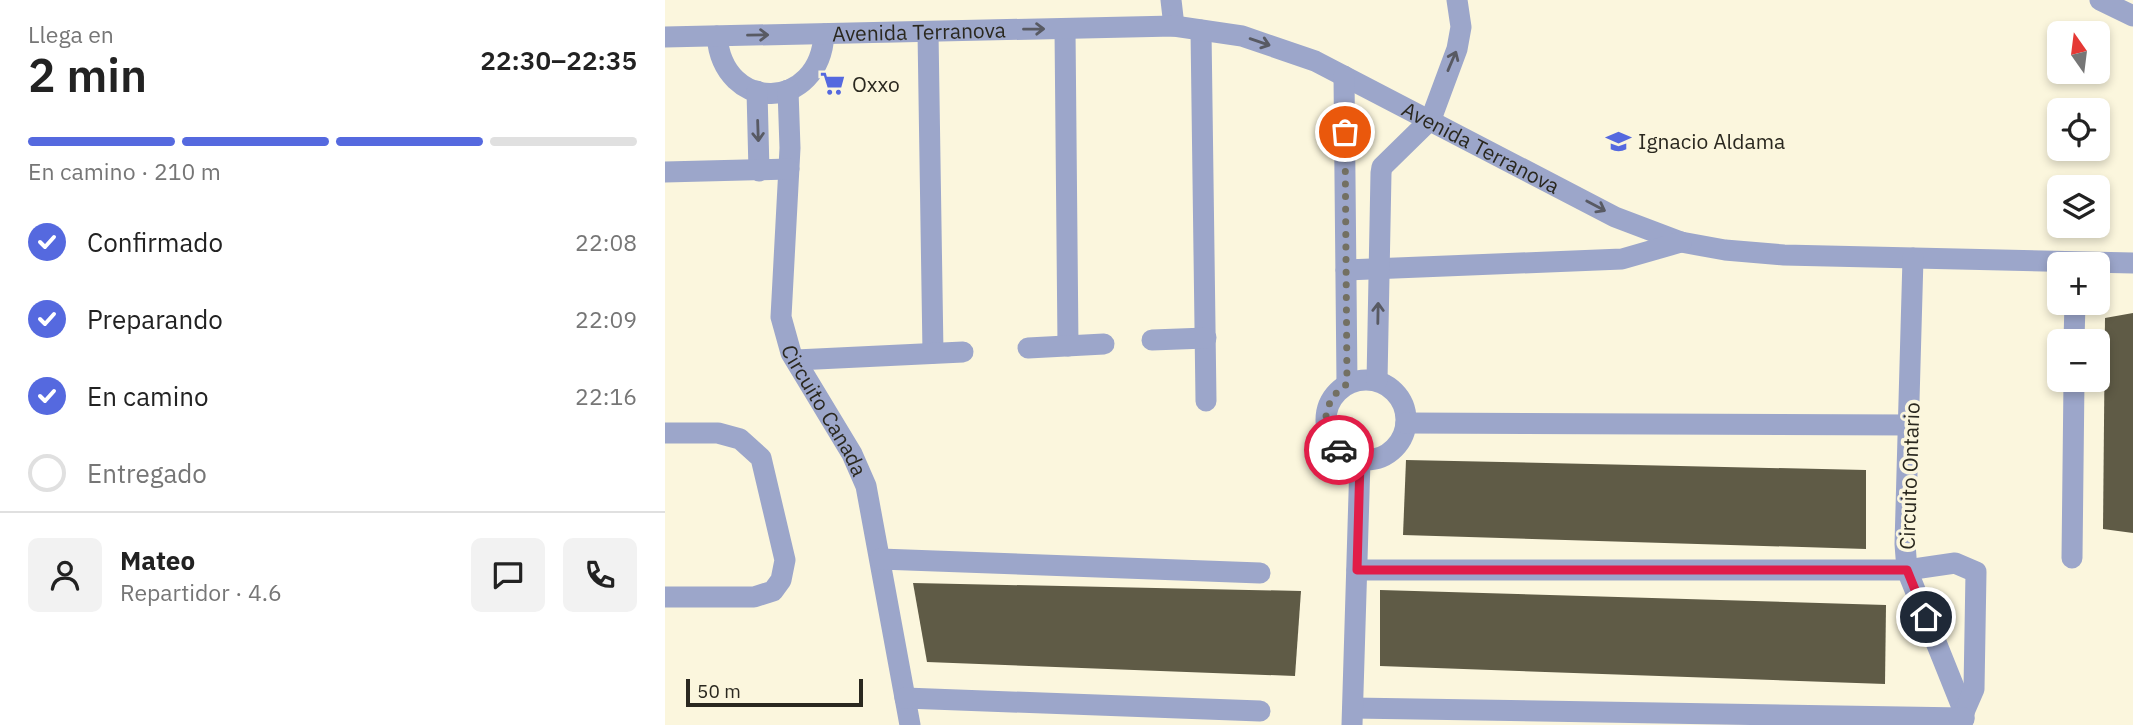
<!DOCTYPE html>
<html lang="es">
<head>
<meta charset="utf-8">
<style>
	body { margin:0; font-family:"IBM Plex Sans",sans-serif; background:#f2f2f2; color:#222; height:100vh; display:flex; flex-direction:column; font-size:26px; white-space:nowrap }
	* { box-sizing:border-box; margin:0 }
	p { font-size:23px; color:#767676 }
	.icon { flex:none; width:38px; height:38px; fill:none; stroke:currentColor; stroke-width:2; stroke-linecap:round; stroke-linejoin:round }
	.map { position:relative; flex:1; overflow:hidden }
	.panel { display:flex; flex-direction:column; background:#fff; width:665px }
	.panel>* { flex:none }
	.needle { width:46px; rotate:346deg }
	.fabs { position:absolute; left:1382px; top:21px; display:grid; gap:14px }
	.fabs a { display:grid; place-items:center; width:63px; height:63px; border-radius:10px; background:#fff; box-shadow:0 4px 10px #0003; font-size:35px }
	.scale { position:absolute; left:21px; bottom:18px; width:177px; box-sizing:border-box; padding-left:7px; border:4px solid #2a281f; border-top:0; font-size:19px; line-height:24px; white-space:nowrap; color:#2a281f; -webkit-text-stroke:5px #fbf6dd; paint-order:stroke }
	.pin { position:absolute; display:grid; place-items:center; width:60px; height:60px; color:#fff; margin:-30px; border:4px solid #fff; border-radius:50%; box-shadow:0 2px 7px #0007 }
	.courier { position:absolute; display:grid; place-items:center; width:70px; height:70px; margin:-35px; border:5px solid #e11d48; border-radius:50%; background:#fff; color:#222; box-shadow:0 2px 9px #0007 }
	.headline em { font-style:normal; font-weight:600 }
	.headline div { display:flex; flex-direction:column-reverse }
	.headline { display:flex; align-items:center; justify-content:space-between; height:119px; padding:0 28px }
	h1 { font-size:46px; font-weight:600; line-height:52px }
	.bar { display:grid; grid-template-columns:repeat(4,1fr); gap:10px 7px; align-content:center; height:84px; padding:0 28px }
	.bar i { height:9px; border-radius:5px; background:#e0e0e0 }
	.bar .current { background:#5569df }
	.bar p { grid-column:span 4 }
	.line { display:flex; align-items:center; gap:18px; padding:0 28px; border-top:2px solid #e0e0e0 }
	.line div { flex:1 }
	.round { display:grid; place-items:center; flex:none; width:74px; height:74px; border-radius:10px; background:#f2f2f2 }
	ol { padding:0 28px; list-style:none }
	li { display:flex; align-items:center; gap:21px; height:77px }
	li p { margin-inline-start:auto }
	li .icon { padding:7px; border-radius:50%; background:#5569df; color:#fff; stroke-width:4 }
	li:last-child { color:#767676 }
	li i { width:38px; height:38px; border:4px solid #e0e0e0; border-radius:50% }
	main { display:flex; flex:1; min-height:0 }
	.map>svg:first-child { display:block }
	.building { fill:#5f5b46 }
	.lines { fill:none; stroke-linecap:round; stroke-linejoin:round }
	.minor { stroke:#9ca6ca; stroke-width:21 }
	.oneway { stroke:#585a63 }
	.done { stroke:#737062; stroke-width:7; stroke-dasharray:0 12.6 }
	.route { stroke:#e11d48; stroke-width:9 }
	.labels { text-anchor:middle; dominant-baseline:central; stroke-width:7; stroke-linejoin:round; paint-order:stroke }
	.street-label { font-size:21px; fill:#2a281f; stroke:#fbf6dd }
	.poi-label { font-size:21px; fill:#2a281f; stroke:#fbf6dd; text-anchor:start }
</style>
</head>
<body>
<main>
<section class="panel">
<div class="headline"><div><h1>2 min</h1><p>Llega en</p></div><em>22:30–22:35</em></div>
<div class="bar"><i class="current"></i><i class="current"></i><i class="current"></i><i></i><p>En camino · 210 m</p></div>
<ol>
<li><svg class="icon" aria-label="check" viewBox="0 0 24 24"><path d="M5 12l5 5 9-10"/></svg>Confirmado<p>22:08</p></li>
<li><svg class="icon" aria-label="check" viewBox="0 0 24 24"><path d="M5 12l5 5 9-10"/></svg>Preparando<p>22:09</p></li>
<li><svg class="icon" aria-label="check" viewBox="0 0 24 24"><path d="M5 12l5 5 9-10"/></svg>En camino<p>22:16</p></li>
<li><i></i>Entregado</li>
</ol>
<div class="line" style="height:126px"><a class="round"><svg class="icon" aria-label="person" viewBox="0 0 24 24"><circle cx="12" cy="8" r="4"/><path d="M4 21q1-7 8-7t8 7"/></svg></a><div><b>Mateo</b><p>Repartidor · 4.6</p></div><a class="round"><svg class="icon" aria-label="chat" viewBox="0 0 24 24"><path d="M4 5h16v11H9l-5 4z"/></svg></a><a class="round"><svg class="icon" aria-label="phone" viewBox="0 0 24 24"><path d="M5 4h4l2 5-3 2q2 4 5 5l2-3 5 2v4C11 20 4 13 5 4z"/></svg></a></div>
</section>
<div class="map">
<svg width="1468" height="725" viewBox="0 0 1468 725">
	<rect width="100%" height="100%" fill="#fbf6dd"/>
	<g class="building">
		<path d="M 1468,313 L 1468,533 L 1438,529 L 1440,318 Z"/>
		<path d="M 741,460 L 1201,470 L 1201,549 L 738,535 Z"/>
		<path d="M 248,583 L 636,591 L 630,676 L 262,662 Z"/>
		<path d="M 715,590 L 1221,605 L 1220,684 L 715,666 Z"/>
	</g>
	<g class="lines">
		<g class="minor">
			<path d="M 506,0 L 509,26"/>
			<path d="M 1435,0 L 1468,16"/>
			<path d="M 400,29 L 403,346"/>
			<path d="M 536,30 L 541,401"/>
			<path d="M 263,32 L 268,353"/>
			<path d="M 52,36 C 58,114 155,112 159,34"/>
			<path id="s1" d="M 0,37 L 509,26 L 577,36 L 650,61 L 950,217 L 1016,242 L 1060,250 L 1119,255 L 1468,263"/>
			<path d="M 679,76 L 682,384"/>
			<path id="s2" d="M 123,90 L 125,148 L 116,317 L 126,353 L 187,454 L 201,486 L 245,725"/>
			<path d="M 92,91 L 94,171"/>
			<path d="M 0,172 L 124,169"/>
			<path d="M 1248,258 L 1240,544 L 1242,570 L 1299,712 L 1299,719"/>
			<path d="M 681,270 L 957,259 L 1016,242"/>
			<path d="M 487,340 L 541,338"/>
			<path d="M 1409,341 L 1410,303"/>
			<path d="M 363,348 L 439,344"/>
			<path d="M 131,360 L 298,352"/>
			<circle cx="701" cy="420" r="40"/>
			<path d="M 712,381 L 716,173 L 717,167 L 766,119 L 792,49 L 796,27 L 792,0"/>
			<path d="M 741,423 L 1245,425"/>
			<path d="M 0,433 L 53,433 L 75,439 L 96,458 L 120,560 L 116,580 L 108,591 L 89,597 L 0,597"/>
			<path d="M 1407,558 L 1409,380"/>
			<path d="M 215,559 L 595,573"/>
			<path d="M 692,570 L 1242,570 L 1290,563 L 1311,572 L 1309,689 L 1299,712"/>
			<path d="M 240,698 L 595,711"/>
			<path d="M 688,708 L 1299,718"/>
			<path d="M 687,725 L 695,461"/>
		</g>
	</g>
	<defs><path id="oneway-shaft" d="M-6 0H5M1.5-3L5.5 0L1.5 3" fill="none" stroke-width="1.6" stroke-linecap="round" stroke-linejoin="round" transform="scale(1.75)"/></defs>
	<g class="oneway">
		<use href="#oneway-shaft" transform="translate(369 29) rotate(-1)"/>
		<use href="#oneway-shaft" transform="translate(93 35) rotate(-1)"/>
		<use href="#oneway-shaft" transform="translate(595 42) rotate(19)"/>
		<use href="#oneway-shaft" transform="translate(787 61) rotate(-67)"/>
		<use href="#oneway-shaft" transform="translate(93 131) rotate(88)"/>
		<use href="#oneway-shaft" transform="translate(931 206) rotate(28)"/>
		<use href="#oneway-shaft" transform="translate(713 313) rotate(-89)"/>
	</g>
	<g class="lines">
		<path class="done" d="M 674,450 C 653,431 658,399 682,384 L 680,132"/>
		<path class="route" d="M 674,450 L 695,461 L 692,570 L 1242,570 L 1261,617"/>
	</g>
	<defs>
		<symbol id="supermarket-bare" viewBox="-9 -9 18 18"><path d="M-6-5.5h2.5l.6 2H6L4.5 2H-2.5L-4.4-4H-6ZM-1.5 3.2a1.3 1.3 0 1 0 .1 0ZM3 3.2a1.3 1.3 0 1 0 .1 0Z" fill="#5569df" stroke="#fbf6dd" stroke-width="2.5" paint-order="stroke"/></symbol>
		<symbol id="school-bare" viewBox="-9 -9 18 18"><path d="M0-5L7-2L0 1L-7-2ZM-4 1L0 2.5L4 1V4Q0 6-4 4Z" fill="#5569df" stroke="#fbf6dd" stroke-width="2.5" paint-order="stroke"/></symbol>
	</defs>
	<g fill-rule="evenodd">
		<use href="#supermarket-bare" x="150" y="66" width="35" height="35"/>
		<use href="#school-bare" x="936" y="124" width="35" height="35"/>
	</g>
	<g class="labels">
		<g class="street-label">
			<text stroke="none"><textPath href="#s1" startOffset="254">Avenida Terranova</textPath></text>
			<text stroke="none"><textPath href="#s1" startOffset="842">Avenida Terranova</textPath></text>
			<text stroke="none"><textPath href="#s2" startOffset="331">Circuito Canada</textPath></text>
			<text transform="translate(1244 476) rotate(-88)">Circuito Ontario</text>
		</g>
		<g class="poi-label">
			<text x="187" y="84">Oxxo</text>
			<text x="973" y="141">Ignacio Aldama</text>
		</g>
	</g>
</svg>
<div class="fabs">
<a><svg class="needle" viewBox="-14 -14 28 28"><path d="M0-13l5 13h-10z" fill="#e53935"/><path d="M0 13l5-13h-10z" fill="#767676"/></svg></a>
<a><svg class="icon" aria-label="locate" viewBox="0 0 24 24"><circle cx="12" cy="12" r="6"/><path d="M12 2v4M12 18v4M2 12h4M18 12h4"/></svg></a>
<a><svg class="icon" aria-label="layers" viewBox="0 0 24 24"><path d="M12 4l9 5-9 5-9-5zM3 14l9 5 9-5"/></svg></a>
<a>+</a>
<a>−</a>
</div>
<div class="scale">50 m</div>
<div class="pin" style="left:680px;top:132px;background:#ea580c"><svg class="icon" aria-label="bag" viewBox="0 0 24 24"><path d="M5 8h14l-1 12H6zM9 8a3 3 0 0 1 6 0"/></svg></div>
<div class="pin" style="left:1261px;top:617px;background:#1f2937"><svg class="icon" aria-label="home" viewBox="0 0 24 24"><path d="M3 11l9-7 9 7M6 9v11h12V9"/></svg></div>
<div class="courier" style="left:674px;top:450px"><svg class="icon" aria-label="car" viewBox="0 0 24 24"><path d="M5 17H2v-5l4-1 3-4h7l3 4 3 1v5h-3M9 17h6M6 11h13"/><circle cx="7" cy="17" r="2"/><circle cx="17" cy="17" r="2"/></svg></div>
</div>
</main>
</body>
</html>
